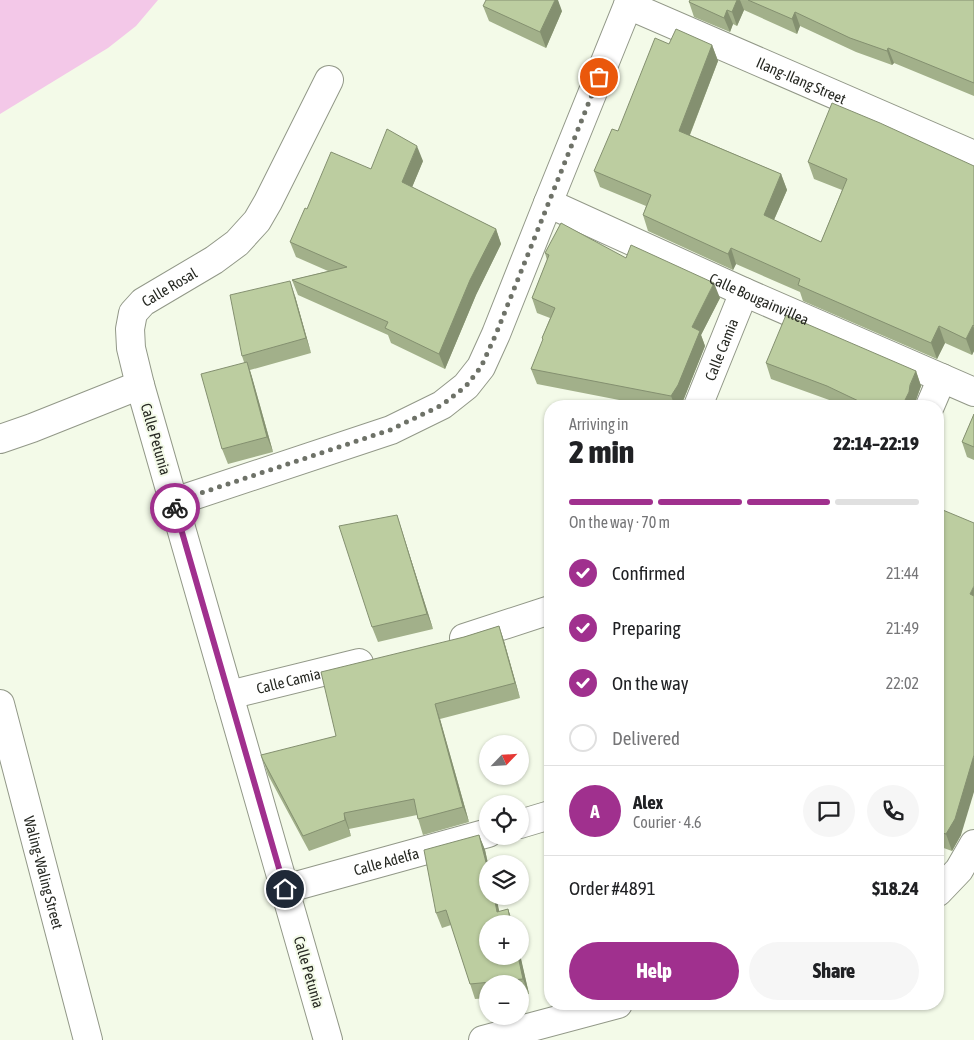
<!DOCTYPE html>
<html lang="en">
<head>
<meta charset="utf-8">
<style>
	body { margin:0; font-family:"Asap Condensed",sans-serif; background:#f6f6f6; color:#202124; height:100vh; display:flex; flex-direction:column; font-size:19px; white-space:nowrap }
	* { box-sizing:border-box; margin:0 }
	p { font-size:16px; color:#757577 }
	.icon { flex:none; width:28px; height:28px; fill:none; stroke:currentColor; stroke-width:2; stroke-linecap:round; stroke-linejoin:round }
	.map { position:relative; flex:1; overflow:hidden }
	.sheet { position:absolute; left:544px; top:400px; width:400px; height:610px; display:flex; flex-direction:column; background:#fff; border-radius:20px; box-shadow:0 1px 4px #0004 }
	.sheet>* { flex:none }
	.needle { width:32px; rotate:65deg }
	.buttons { position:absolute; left:479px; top:735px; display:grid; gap:10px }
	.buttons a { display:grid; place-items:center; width:50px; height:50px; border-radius:50%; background:#fff; box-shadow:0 1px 4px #0004; font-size:25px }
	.pin { position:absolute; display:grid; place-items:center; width:42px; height:42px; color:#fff; margin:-21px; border:2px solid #fff; border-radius:50%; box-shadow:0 1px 5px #0007 }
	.courier { position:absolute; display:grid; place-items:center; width:50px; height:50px; margin:-25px; border:4px solid #a0308e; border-radius:50%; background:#fff; color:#222; box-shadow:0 1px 6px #0007 }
	.summary em { font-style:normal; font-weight:800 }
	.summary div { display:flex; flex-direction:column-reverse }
	.summary { display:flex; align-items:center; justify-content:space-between; height:85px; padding:0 25px }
	h1 { font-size:32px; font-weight:800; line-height:38px }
	.bar { display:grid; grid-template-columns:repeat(4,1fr); gap:8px 5px; align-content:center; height:60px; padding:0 25px }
	.bar i { height:6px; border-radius:4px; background:#e0e0e0 }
	.bar .active { background:#a0308e }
	.bar p { grid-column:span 4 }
	.line { display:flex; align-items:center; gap:12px; padding:0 25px; border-top:1px solid #e0e0e0 }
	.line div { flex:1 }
	.round { display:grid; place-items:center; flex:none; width:52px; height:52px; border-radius:26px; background:#f6f6f6 }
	ol { padding:0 25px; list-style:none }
	li { display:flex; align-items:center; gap:15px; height:55px }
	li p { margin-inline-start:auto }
	li .icon { padding:5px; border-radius:50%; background:#a0308e; color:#fff; stroke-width:4 }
	li:last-child { color:#757577 }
	li i { width:28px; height:28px; border:2px solid #e0e0e0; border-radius:50% }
	.primary-button { display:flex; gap:10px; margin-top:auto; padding:10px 25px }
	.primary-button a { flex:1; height:58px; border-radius:30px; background:#a0308e; color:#fff; font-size:20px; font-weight:800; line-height:58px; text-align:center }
	.primary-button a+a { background:#f6f6f6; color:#202124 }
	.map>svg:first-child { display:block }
	.water { fill:#f3c8e8 }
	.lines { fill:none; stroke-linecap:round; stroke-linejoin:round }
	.street-casing { stroke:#929888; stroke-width:30 }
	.street { stroke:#fff; stroke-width:28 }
	.wall { fill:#a2b08a }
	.shaded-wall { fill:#849070 }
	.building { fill:#bccda0; stroke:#849070 }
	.done { stroke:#6e7268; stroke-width:5; stroke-dasharray:0 9 }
	.route { stroke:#a0308e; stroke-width:6 }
	.labels { text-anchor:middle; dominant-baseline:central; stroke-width:4; stroke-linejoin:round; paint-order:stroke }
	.street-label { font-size:15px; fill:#272923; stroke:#f3fae8 }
</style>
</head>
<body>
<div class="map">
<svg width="974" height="1040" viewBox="0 0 974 1040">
	<rect width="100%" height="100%" fill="#f3fae8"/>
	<path class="water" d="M 0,0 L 158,0 L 136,26 L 108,48 L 0,114 Z"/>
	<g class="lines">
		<defs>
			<g id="street">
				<path id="s1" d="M 628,5 L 974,155"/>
				<path id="s2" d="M 548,203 L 744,292 L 974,392"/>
				<path id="s3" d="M 698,406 L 744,292"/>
				<path d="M 930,406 L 942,378"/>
				<path d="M 0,439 L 32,428 L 140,385"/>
				<path d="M 174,502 L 391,430 L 442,405 L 466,386 L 481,367 L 496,334 L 548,203 L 630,0"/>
				<path d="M 464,638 L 550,610"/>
				<path id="s4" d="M 229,695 L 359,663"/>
				<path id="s5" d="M 0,704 L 88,1040"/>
				<path d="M 520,824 L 550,815"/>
				<path id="s6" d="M 285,889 L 488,833"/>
				<path d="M 938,892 L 959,870 L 974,844"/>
				<path id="s7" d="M 328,1040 L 140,385 L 131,348 L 130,329 L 133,313 L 143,302 L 214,260 L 237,243 L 257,221 L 268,202 L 329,80"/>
				<path d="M 483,1040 L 618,1004"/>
			</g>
		</defs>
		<use href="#street" class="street-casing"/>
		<use href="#street" class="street"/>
	</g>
	<g class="wall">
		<path d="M 690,0 L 974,0 L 974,96 L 894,63 L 892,65 L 856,52 L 800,26 L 797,34 L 744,10 L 737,26 L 733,24 L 730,32 L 694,17 L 689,2 Z"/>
		<path d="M 483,6 L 562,11 L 546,48 L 489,21 Z"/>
		<path d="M 669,44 L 712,45 L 718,61 L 690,135 L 781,174 L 787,190 L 774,220 L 821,242 L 842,190 L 814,179 L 808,162 L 974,166 L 974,351 L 972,355 L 945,343 L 937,359 L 803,301 L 800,292 L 736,264 L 733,270 L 648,231 L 643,215 L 646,206 L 600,187 L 594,171 Z"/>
		<path d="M 423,161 L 412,187 L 496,229 L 501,244 L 476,295 L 445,369 L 391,343 L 388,335 L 298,295 L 292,280 L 328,271 L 296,257 L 290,242 L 307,209 L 371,169 Z"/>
		<path d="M 545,253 L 626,258 L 720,298 L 701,335 L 705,346 L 683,401 L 680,406 L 650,406 L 537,384 L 531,369 L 543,341 L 542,338 L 550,318 L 537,313 L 532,298 L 547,260 Z"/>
		<path d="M 295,296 L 311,353 L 250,370 L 273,452 L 228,464 L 222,449 L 244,362 L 242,356 Z"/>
		<path d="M 766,363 L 916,371 L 921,386 L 916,400 L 915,406 L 843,406 L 832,401 L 771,379 Z"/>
		<path d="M 974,414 L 974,460 L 967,457 L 962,442 Z"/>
		<path d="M 938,509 L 961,835 L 952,851 L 938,846 Z"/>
		<path d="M 397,515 L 402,531 L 433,629 L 378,642 L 372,627 Z"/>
		<path d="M 499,626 L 504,641 L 520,698 L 440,719 L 469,822 L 423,835 L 417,815 L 349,829 L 351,836 L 309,851 L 268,775 L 263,760 L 336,736 L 464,637 Z"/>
		<path d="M 479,835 L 485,850 L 499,912 L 508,909 L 513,924 L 488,924 L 520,956 L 529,994 L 520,995 L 520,984 L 488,984 L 488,998 L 475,999 L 451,925 L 442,928 L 436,913 Z"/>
	</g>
	<g class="shaded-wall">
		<path d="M 555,0 L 558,0 L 562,11 L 546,48 L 540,32 Z"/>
		<path d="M 737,0 L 740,0 L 744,10 L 737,26 L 732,12 Z"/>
		<path d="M 727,10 L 733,24 L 730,32 L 724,18 Z"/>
		<path d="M 795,12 L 800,26 L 797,34 L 792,19 Z"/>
		<path d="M 712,45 L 718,61 L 685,147 L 679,131 Z"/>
		<path d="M 888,48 L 894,63 L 892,65 L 887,51 Z"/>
		<path d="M 417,146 L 423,161 L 408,197 L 402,182 Z"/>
		<path d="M 781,174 L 787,190 L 769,231 L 764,215 Z"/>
		<path d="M 496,229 L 501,244 L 476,295 L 445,369 L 439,354 L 470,280 Z"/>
		<path d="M 731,248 L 736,264 L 733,270 L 728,254 Z"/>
		<path d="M 290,281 L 295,296 L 311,353 L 306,338 Z"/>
		<path d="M 714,283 L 720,298 L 701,335 L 705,346 L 683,401 L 680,406 L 675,406 L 671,396 L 692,327 Z"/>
		<path d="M 973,325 L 974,328 L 974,351 L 972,355 L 966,339 Z"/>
		<path d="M 939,326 L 945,343 L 937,359 L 931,343 Z"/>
		<path d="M 247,362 L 252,377 L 273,452 L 267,437 Z"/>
		<path d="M 916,371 L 921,386 L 916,400 L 915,406 L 902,406 Z"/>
		<path d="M 397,515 L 402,531 L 433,629 L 427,614 Z"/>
		<path d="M 974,586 L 974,604 L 970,594 Z"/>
		<path d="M 499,626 L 504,641 L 520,698 L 515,683 Z"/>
		<path d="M 435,704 L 440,719 L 469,822 L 463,807 Z"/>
		<path d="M 974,755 L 974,792 L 961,835 L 952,851 L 946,834 Z"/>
		<path d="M 344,813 L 349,829 L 351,836 L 345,820 Z"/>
		<path d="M 479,835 L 485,850 L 488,864 L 488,870 Z"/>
		<path d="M 494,896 L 496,896 L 502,924 L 497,912 Z"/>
		<path d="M 508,909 L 513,924 L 511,924 Z"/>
		<path d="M 520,954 L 529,994 L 523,979 L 518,956 L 520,956 Z"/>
	</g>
	<g class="building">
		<path d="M 486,0 L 555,0 L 540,32 L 483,6 Z"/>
		<path d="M 690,0 L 737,0 L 732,12 L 727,10 L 724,18 L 689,2 Z"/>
		<path d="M 748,0 L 974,0 L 974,83 L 888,48 L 887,51 L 850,38 L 795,12 L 792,19 Z"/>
		<path d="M 676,29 L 712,45 L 679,131 L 781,174 L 764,215 L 821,242 L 847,179 L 808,162 L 832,103 L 880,123 L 974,166 L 974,326 L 973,325 L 966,339 L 939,326 L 931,343 L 798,285 L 800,279 L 731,248 L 728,254 L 643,215 L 651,195 L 594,171 L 612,129 L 618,131 L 655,38 L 669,44 Z"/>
		<path d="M 387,129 L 417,146 L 402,182 L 496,229 L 470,280 L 439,354 L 385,328 L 388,322 L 292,280 L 347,267 L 290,242 L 305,208 L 307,209 L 331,152 L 371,169 Z"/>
		<path d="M 561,223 L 626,258 L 631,245 L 714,283 L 692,327 L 700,331 L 678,385 L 671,396 L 531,369 L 543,339 L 542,338 L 555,308 L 532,298 L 549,255 L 545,253 Z"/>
		<path d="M 290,281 L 306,338 L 242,356 L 230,295 Z"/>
		<path d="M 786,315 L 916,371 L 910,385 L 909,392 L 902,406 L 869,406 L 827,386 L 766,363 Z"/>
		<path d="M 247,362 L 267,437 L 222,449 L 201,374 Z"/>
		<path d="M 974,414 L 974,447 L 962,442 Z"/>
		<path d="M 938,508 L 974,523 L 974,586 L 970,594 L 974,596 L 974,755 L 955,819 L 946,834 L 938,832 Z"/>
		<path d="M 397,515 L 427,614 L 372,627 L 339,526 Z"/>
		<path d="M 499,626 L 515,683 L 435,704 L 463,807 L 418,819 L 414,799 L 344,813 L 345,820 L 303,836 L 263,760 L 261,755 L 336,736 L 321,672 L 464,637 Z"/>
		<path d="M 479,835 L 488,870 L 488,896 L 494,896 L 497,912 L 508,909 L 511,924 L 488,924 L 488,956 L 518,956 L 523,979 L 470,984 L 446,910 L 436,913 L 424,850 Z"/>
	</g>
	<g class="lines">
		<path class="done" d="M 175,508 L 174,502 L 390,430 L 442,405 L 466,386 L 481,367 L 496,334 L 599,77"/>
		<path class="route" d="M 175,508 L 285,889"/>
	</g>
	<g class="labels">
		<g class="street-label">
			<text stroke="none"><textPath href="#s1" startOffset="189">Ilang-Ilang Street</textPath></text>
			<text stroke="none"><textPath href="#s7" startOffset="800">Calle Rosal</textPath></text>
			<text stroke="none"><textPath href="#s2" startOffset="232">Calle Bougainvillea</textPath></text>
			<text stroke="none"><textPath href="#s3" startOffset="61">Calle Camia</textPath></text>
			<text transform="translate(156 439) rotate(74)">Calle Petunia</text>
			<text stroke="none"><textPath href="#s4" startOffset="61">Calle Camia</textPath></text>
			<text stroke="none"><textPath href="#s6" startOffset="105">Calle Adelfa</textPath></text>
			<text stroke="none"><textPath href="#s5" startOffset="174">Waling-Waling Street</textPath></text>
			<text transform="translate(309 972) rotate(74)">Calle Petunia</text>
		</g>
	</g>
</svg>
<div class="buttons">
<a><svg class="needle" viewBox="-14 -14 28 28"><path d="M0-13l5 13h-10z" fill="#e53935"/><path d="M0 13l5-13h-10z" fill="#757577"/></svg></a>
<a><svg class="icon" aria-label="locate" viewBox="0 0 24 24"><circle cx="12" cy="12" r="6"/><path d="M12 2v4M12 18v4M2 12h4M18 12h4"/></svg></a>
<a><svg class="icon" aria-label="layers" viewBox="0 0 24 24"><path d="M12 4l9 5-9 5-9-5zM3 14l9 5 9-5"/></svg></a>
<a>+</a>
<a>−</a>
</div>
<div class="pin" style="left:599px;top:77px;background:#ea580c"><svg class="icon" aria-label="bag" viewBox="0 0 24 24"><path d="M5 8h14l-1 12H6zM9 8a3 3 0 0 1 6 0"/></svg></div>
<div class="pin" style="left:285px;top:889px;background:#1f2937"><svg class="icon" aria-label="home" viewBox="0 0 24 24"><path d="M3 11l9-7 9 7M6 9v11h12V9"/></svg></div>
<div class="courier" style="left:175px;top:508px"><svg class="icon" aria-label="bike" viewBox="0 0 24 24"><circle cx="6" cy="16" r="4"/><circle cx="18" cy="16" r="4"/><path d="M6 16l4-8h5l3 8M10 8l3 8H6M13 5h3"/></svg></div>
<section class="sheet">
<div class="summary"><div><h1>2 min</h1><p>Arriving in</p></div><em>22:14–22:19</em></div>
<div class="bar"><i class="active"></i><i class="active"></i><i class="active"></i><i></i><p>On the way · 70 m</p></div>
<ol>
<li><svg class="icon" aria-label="check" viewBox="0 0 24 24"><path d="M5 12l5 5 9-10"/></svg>Confirmed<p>21:44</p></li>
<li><svg class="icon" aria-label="check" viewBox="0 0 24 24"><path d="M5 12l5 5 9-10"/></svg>Preparing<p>21:49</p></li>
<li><svg class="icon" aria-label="check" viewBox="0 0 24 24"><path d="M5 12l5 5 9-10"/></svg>On the way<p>22:02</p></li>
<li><i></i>Delivered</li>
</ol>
<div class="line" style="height:90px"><b class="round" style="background:#a0308e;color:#fff">A</b><div><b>Alex</b><p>Courier · 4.6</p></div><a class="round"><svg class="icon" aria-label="chat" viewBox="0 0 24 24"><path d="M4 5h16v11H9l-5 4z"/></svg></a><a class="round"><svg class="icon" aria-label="phone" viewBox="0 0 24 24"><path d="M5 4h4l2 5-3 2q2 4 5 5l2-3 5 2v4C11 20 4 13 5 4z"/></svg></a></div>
<div class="line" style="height:65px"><div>Order #4891</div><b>$18.24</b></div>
<div class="primary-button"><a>Help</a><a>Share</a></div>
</section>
</div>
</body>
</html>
